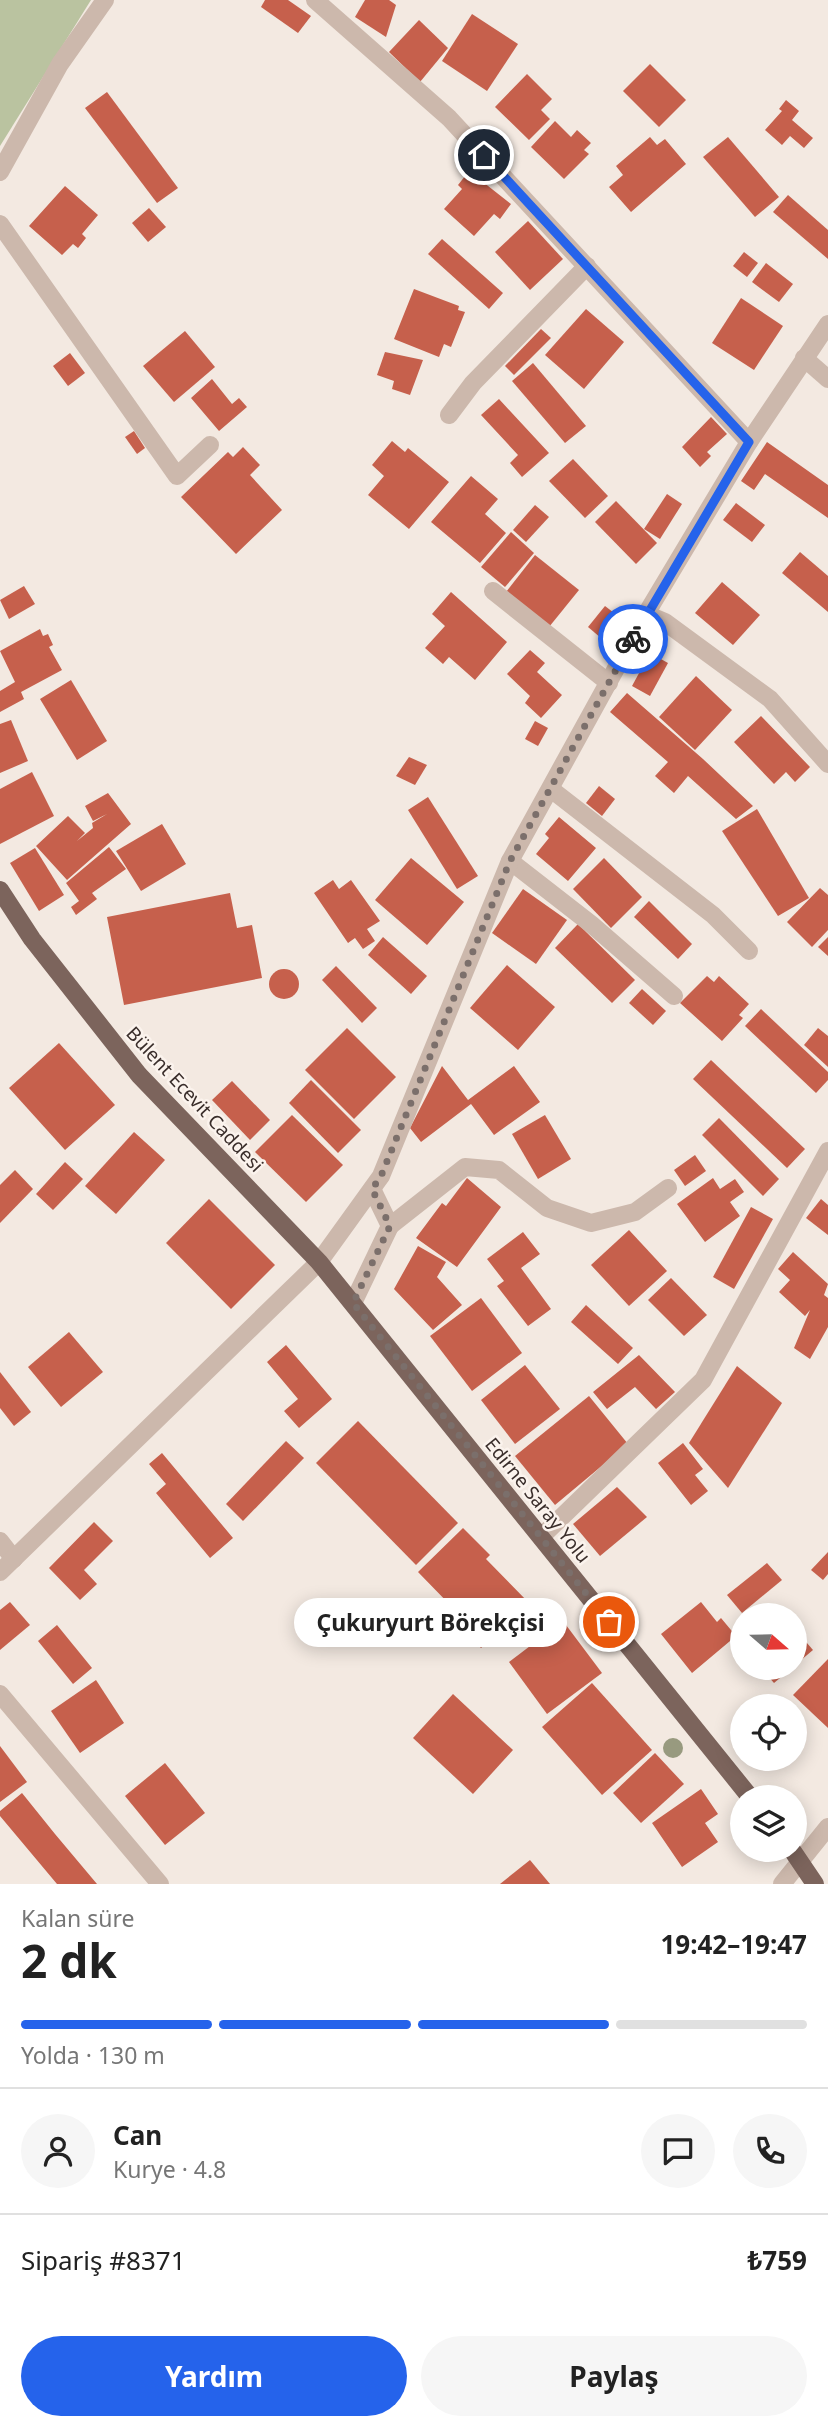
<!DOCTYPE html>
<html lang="tr">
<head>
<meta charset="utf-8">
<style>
	body { margin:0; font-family:"Noto Sans",sans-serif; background:#f6f6f6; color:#222; height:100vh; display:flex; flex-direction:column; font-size:26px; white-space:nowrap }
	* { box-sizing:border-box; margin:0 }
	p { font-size:23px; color:#767676 }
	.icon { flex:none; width:38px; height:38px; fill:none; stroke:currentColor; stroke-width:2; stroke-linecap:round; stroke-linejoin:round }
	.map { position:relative; height:1884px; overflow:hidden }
	.details { display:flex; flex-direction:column; background:#fff; flex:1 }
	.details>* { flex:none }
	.needle { width:46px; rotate:110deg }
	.tools { position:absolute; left:730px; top:1603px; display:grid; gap:14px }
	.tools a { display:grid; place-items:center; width:77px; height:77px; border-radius:50%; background:#fff; box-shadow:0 4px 18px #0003; font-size:35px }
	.pin { position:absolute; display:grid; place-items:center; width:60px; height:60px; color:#fff; margin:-30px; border:4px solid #fff; border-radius:50%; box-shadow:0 2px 7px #0007 }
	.courier { position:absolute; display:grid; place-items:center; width:70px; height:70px; margin:-35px; border:5px solid #2563eb; border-radius:50%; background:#fff; color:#222; box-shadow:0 2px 9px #0007 }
	.bubble { position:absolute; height:49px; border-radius:24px; background:#fff; box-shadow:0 4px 18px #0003; font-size:23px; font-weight:700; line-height:49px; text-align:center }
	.headline em { font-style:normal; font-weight:700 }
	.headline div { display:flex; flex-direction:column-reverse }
	.headline { display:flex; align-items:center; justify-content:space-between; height:119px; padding:0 21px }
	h1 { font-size:46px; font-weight:700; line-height:52px }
	.bar { display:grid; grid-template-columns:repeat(4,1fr); gap:10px 7px; align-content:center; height:84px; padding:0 21px }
	.bar i { height:9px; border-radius:5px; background:#e0e0e0 }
	.bar .on { background:#2563eb }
	.bar p { grid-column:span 4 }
	.line { display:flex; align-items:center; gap:18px; padding:0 21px; border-top:2px solid #e0e0e0 }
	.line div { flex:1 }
	.round { display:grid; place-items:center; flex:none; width:74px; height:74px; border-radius:37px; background:#f6f6f6 }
	.button { display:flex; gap:14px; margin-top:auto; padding:14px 21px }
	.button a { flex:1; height:80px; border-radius:42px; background:#2563eb; color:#fff; font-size:28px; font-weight:700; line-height:80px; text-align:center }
	.button a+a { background:#f6f6f6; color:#222 }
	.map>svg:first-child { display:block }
	.green { fill:#bac3a0 }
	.building { fill:#c6604c }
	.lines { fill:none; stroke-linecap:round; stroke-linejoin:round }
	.minor { stroke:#ccb8ac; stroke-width:18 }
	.major { stroke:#7c645c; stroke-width:18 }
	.tree { fill:#989a7f }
	.done { stroke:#7b6f6b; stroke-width:7; stroke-dasharray:0 12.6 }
	.route { stroke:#2563eb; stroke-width:9 }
	.labels { text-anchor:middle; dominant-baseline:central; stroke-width:5; stroke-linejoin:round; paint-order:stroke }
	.street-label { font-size:19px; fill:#3a2e2b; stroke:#fbf3ed }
</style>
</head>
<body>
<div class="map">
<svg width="828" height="1884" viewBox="0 0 828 1884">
	<rect width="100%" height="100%" fill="#f3e9e1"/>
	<path class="green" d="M 0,0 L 91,0 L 0,146 Z"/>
	<g class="building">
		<path d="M 265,0 L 288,0 L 311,16 L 298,33 L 261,7 Z"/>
		<path d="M 365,0 L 389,0 L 396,5 L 386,37 L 355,17 Z"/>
		<path d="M 472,14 L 518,44 L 487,91 L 442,61 Z"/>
		<path d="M 419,20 L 448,48 L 420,82 L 389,52 Z"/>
		<path d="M 650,64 L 686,100 L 659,127 L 623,91 Z"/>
		<path d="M 527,74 L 552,99 L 541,110 L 550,119 L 529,140 L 495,107 Z"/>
		<path d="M 107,92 L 178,188 L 157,203 L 85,108 Z"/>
		<path d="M 786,100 L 799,111 L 792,120 L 813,138 L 804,148 L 790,136 L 782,145 L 765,130 L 782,111 L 779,109 Z"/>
		<path d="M 555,121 L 571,137 L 577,130 L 591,143 L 584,150 L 589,154 L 564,179 L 531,147 Z"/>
		<path d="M 650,137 L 657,145 L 665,139 L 686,164 L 631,212 L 609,187 L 623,175 L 616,166 Z"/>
		<path d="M 728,137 L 779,197 L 755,217 L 703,157 Z"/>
		<path d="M 469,171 L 511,204 L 500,219 L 494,214 L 474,236 L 444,209 L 462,189 L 458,185 Z"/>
		<path d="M 65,186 L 98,215 L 82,234 L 86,238 L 78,248 L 73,244 L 62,255 L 29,226 Z"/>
		<path d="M 788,195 L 828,230 L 828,259 L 773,212 Z"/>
		<path d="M 149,208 L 166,227 L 148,242 L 132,223 Z"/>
		<path d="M 528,221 L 563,259 L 530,290 L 495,252 Z"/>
		<path d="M 442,239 L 503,293 L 489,309 L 428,254 Z"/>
		<path d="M 744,252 L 758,263 L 747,277 L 733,266 Z"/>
		<path d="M 766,263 L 793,284 L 779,302 L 752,282 Z"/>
		<path d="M 414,289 L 459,306 L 458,310 L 465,312 L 451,347 L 444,344 L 439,357 L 394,339 Z"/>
		<path d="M 741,298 L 783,326 L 754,370 L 712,343 Z"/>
		<path d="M 586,309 L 624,342 L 584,389 L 545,355 Z"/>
		<path d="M 541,329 L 551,338 L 514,375 L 505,366 Z"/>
		<path d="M 185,331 L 215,367 L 174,402 L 143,366 Z"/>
		<path d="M 385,352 L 423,360 L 410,395 L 392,389 L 394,381 L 377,375 Z"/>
		<path d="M 70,353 L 85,373 L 68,386 L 53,366 Z"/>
		<path d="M 533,363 L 586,426 L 565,443 L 512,381 Z"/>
		<path d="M 212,379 L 232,404 L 239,398 L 247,407 L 219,431 L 191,398 Z"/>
		<path d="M 499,399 L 549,453 L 522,477 L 510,463 L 518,455 L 481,415 Z"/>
		<path d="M 711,417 L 727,434 L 707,452 L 711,456 L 700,467 L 682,447 Z"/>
		<path d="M 134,431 L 145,448 L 137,454 L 125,437 Z"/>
		<path d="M 392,441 L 405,452 L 408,448 L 449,482 L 409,529 L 368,495 L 384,476 L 372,465 Z"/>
		<path d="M 767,442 L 828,485 L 828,518 L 765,474 L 754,490 L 741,481 Z"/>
		<path d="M 243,447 L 260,465 L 250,475 L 282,510 L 236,554 L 181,497 L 228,452 L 233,457 Z"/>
		<path d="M 573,459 L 608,496 L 585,518 L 549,481 Z"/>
		<path d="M 471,476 L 498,499 L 485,514 L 506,533 L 480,563 L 431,522 Z"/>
		<path d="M 667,494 L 682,504 L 660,539 L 644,529 Z"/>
		<path d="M 616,501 L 657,543 L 636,564 L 595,522 Z"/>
		<path d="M 736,503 L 765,525 L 752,542 L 723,520 Z"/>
		<path d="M 535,505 L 549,517 L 526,542 L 513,530 Z"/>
		<path d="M 511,532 L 534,553 L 505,587 L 481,567 Z"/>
		<path d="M 800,552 L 828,576 L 828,612 L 782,573 Z"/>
		<path d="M 535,555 L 579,590 L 549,627 L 506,592 Z"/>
		<path d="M 722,582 L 760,615 L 733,645 L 695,613 Z"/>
		<path d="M 24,586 L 35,604 L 9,619 L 0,600 Z"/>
		<path d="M 451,592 L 507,642 L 475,680 L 449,657 L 443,664 L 425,648 L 445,626 L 432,614 Z"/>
		<path d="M 605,606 L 618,616 L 601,638 L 588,627 Z"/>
		<path d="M 40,629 L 43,636 L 48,634 L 53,645 L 49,647 L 62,670 L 21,692 L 24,699 L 0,712 L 0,691 L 15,682 L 0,651 Z"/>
		<path d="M 530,650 L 545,663 L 537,672 L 562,695 L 541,718 L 525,703 L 530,696 L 507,674 Z"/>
		<path d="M 650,653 L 668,663 L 650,696 L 632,686 Z"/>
		<path d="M 696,676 L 732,710 L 695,750 L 659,717 Z"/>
		<path d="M 71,680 L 107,741 L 77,760 L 40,699 Z"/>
		<path d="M 627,693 L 703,759 L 753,806 L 736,819 L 688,776 L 674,793 L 655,776 L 668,762 L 610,712 Z"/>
		<path d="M 761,716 L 810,767 L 795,782 L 786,772 L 774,784 L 734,742 Z"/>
		<path d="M 11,720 L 28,761 L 0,773 L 0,724 Z"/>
		<path d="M 535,721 L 548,728 L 538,746 L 525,739 Z"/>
		<path d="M 409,757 L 427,765 L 415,785 L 396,776 Z"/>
		<path d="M 32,772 L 54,816 L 0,844 L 0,789 Z"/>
		<path d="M 599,786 L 615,799 L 602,816 L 586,803 Z"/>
		<path d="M 108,793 L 131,824 L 67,880 L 36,846 L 68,816 L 85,833 L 77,841 L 93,828 L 92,823 L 107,814 L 93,821 L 85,806 Z"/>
		<path d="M 428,797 L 478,876 L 457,889 L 408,810 Z"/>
		<path d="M 757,809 L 809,898 L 778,916 L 722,831 Z"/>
		<path d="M 559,817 L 596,848 L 568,881 L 536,854 L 549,838 L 545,834 Z"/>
		<path d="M 162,824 L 186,864 L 141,891 L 116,851 Z"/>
		<path d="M 109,847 L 126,869 L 92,893 L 97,899 L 76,915 L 71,907 L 79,901 L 66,883 Z"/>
		<path d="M 35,848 L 64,895 L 39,911 L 10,863 Z"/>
		<path d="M 411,858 L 464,902 L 427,945 L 375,900 Z"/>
		<path d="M 604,858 L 642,897 L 611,928 L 573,889 Z"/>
		<path d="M 333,880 L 339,889 L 351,880 L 380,921 L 367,929 L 375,941 L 363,949 L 355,938 L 348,943 L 314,893 Z"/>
		<path d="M 820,888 L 828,895 L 828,930 L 812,947 L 787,922 Z"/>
		<path d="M 523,889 L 567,920 L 536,964 L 492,933 Z"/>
		<path d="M 230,893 L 237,928 L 252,925 L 262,978 L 124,1005 L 107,917 Z"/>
		<path d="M 649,901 L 692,944 L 678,959 L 634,917 Z"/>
		<path d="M 578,924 L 635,980 L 612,1003 L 555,948 Z"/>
		<path d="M 383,937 L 427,976 L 411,994 L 368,955 Z"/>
		<path d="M 828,937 L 828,956 L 818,947 Z"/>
		<path d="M 507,965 L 555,1007 L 518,1050 L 470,1008 Z"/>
		<path d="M 336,966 L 377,1008 L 362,1023 L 322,980 Z"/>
		<circle cx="284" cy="984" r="15"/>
		<path d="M 707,976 L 714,982 L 719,976 L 749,1004 L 739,1015 L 743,1018 L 722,1041 L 680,1003 Z"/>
		<path d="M 642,989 L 666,1011 L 653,1025 L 629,1003 Z"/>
		<path d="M 761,1009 L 828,1072 L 828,1080 L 816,1093 L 745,1026 Z"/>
		<path d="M 347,1028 L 396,1077 L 354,1119 L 305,1070 Z"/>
		<path d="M 818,1028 L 828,1036 L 828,1067 L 804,1045 Z"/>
		<path d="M 59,1043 L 115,1105 L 65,1150 L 9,1088 Z"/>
		<path d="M 711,1060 L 805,1149 L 787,1168 L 693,1079 Z"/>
		<path d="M 442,1066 L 468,1100 L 514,1066 L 540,1102 L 494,1135 L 471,1104 L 421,1142 L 410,1128 Z"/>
		<path d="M 311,1080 L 361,1130 L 338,1153 L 289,1103 Z"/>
		<path d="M 232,1081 L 270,1120 L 250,1140 L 212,1100 Z"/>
		<path d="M 292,1115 L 343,1165 L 306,1202 L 255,1152 Z"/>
		<path d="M 545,1115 L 571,1159 L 538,1179 L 512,1134 Z"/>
		<path d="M 719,1118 L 779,1179 L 763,1196 L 702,1135 Z"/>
		<path d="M 134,1132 L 165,1160 L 116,1214 L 85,1186 Z"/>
		<path d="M 695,1155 L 706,1171 L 685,1186 L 674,1170 Z"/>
		<path d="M 65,1162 L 83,1179 L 53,1210 L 36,1194 Z"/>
		<path d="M 15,1170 L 33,1189 L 0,1223 L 0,1185 Z"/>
		<path d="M 467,1178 L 501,1207 L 457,1267 L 416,1238 L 442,1203 L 446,1206 Z"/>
		<path d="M 713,1178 L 720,1189 L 735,1179 L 744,1192 L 730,1202 L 740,1216 L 705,1242 L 677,1204 Z"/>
		<path d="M 209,1199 L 275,1265 L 231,1309 L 166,1243 Z"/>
		<path d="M 821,1199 L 828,1205 L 828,1235 L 806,1218 Z"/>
		<path d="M 751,1207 L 773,1219 L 734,1289 L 713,1277 Z"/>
		<path d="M 629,1230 L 667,1271 L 629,1306 L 591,1265 Z"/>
		<path d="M 523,1232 L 540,1254 L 521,1268 L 551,1309 L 528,1326 L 497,1286 L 504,1281 L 487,1259 Z"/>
		<path d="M 418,1246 L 446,1262 L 437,1277 L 462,1305 L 433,1330 L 394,1289 Z"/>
		<path d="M 793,1252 L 828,1284 L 824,1295 L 828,1298 L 828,1327 L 810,1359 L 794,1348 L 810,1310 L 805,1316 L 779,1292 L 790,1280 L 778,1269 Z"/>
		<path d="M 671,1278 L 707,1315 L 684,1336 L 648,1300 Z"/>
		<path d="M 481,1298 L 522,1353 L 472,1391 L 430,1336 Z"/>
		<path d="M 586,1305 L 633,1348 L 618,1364 L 571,1322 Z"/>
		<path d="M 69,1332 L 103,1372 L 61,1407 L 28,1367 Z"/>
		<path d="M 286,1345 L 332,1399 L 299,1428 L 284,1411 L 298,1399 L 267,1362 Z"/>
		<path d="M 639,1355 L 675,1392 L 656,1409 L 635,1387 L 607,1409 L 593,1392 Z"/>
		<path d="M 525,1365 L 560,1409 L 515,1444 L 481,1400 Z"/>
		<path d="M 737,1366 L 782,1403 L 728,1488 L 689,1443 Z"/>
		<path d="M 0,1372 L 31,1412 L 14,1426 L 0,1408 Z"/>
		<path d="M 589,1396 L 628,1444 L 555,1505 L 515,1456 Z"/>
		<path d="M 358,1421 L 458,1523 L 416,1565 L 316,1463 Z"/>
		<path d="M 286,1441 L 304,1458 L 243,1521 L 226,1504 Z"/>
		<path d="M 683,1443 L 703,1469 L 695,1475 L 708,1491 L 691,1505 L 658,1463 Z"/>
		<path d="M 162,1453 L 233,1538 L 210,1558 L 156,1493 L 166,1484 L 149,1464 Z"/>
		<path d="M 617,1487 L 647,1517 L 600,1556 L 573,1524 Z"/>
		<path d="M 94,1522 L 113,1541 L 84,1570 L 97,1584 L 80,1600 L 49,1568 Z"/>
		<path d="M 463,1528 L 490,1555 L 486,1559 L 529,1603 L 481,1648 L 448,1613 L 453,1608 L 418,1572 Z"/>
		<path d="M 828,1552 L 828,1574 L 823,1580 L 811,1570 Z"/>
		<path d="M 767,1563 L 782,1580 L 742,1613 L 727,1595 Z"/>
		<path d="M 10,1602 L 30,1625 L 0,1650 L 0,1610 Z"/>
		<path d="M 701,1602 L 717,1622 L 721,1618 L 736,1636 L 692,1673 L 661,1634 Z"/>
		<path d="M 563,1621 L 602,1673 L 547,1714 L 509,1662 Z"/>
		<path d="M 57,1625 L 92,1668 L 73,1684 L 38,1641 Z"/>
		<path d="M 794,1628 L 813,1650 L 794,1666 Z"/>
		<path d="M 828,1659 L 828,1728 L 793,1695 Z"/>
		<path d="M 761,1668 L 792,1668 L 774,1683 Z"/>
		<path d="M 96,1680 L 124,1723 L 80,1753 L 51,1711 Z"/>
		<path d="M 592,1683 L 652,1750 L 602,1795 L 542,1727 Z"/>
		<path d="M 453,1694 L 513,1750 L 473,1794 L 413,1738 Z"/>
		<path d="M 0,1746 L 27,1782 L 0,1802 Z"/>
		<path d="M 655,1753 L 684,1784 L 641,1823 L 613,1793 Z"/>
		<path d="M 165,1763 L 205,1813 L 165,1845 L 125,1796 Z"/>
		<path d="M 701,1789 L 718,1814 L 705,1823 L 718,1842 L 682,1867 L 652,1823 Z"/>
		<path d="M 22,1793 L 55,1834 L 97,1884 L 57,1884 L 0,1816 L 0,1811 Z"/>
		<path d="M 530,1860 L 550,1884 L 500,1884 Z"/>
	</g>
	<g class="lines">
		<g class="minor">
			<path d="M 315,0 L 449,118 L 749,442"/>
			<path d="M 0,172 L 60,64 L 105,0"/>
			<path d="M 0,224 L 177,476 L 210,445"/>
			<path d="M 804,358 L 828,379"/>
			<path d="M 449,415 L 473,383 L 587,266"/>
			<path d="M 493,591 L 609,683"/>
			<path d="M 646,614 L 665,622 L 770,699 L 828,764"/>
			<path d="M 552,790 L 713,915 L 749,951"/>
			<path d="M 510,861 L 591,924 L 674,996"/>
			<path d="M 390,1226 L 465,1167 L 499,1170 L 547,1208 L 591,1223 L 635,1212 L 668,1188"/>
			<path d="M 353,1303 L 390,1226 L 372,1189"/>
			<path d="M 541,1537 L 703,1380 L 828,1151"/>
			<path d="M 0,1541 L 14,1559"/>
			<path d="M 0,1572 L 319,1262 L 381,1176 L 510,861 L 646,614 L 749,442 L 828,324"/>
			<path d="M 0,1694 L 160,1884"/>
			<path d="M 782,1884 L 828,1827"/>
		</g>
		<g class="major">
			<path d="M 0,890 L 32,939 L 139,1075 L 319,1262 L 750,1797"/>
			<path d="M 792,1850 L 815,1884"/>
		</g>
	</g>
	<circle class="tree" cx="673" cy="1748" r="10"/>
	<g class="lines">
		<path class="done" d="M 609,1622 L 353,1303 L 390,1226 L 372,1189 L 381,1176 L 510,861 L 633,639"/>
		<path class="route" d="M 484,155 L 749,442 L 633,639"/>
	</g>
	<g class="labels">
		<g class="street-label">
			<text transform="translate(195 1099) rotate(47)">Bülent Ecevit Caddesi</text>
			<text transform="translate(538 1500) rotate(51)">Edirne Saray Yolu</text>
		</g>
	</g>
</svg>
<div class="tools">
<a><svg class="needle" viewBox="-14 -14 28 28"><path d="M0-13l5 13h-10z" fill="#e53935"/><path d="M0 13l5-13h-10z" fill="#767676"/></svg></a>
<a><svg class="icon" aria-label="locate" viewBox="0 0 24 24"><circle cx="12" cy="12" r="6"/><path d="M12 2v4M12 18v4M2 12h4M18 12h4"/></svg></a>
<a><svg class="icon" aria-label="layers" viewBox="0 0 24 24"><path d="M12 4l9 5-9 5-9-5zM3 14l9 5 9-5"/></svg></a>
</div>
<div class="pin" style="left:609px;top:1622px;background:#ea580c"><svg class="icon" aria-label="bag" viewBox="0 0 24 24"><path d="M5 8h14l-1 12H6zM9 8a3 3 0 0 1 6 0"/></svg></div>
<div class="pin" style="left:484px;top:155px;background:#1f2937"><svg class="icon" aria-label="home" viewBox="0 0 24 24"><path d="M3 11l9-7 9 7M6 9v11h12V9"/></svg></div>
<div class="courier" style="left:633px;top:639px"><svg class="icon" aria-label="bike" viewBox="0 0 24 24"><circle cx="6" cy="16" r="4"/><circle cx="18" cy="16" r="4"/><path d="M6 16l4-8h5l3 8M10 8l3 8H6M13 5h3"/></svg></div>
<div class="bubble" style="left:294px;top:1598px;width:273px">Çukuryurt Börekçisi</div>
</div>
<section class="details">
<div class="headline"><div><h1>2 dk</h1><p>Kalan süre</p></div><em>19:42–19:47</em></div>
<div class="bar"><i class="on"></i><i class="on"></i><i class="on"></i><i></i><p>Yolda · 130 m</p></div>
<div class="line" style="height:126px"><a class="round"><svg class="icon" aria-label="person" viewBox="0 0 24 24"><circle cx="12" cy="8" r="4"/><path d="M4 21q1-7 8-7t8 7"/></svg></a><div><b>Can</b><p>Kurye · 4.8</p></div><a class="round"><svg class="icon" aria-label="chat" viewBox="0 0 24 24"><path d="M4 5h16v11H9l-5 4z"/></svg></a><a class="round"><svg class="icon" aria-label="phone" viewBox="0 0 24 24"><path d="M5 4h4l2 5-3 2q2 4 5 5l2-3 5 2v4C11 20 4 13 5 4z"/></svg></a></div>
<div class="line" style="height:91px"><div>Sipariş #8371</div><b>₺759</b></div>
<div class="button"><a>Yardım</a><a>Paylaş</a></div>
</section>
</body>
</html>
